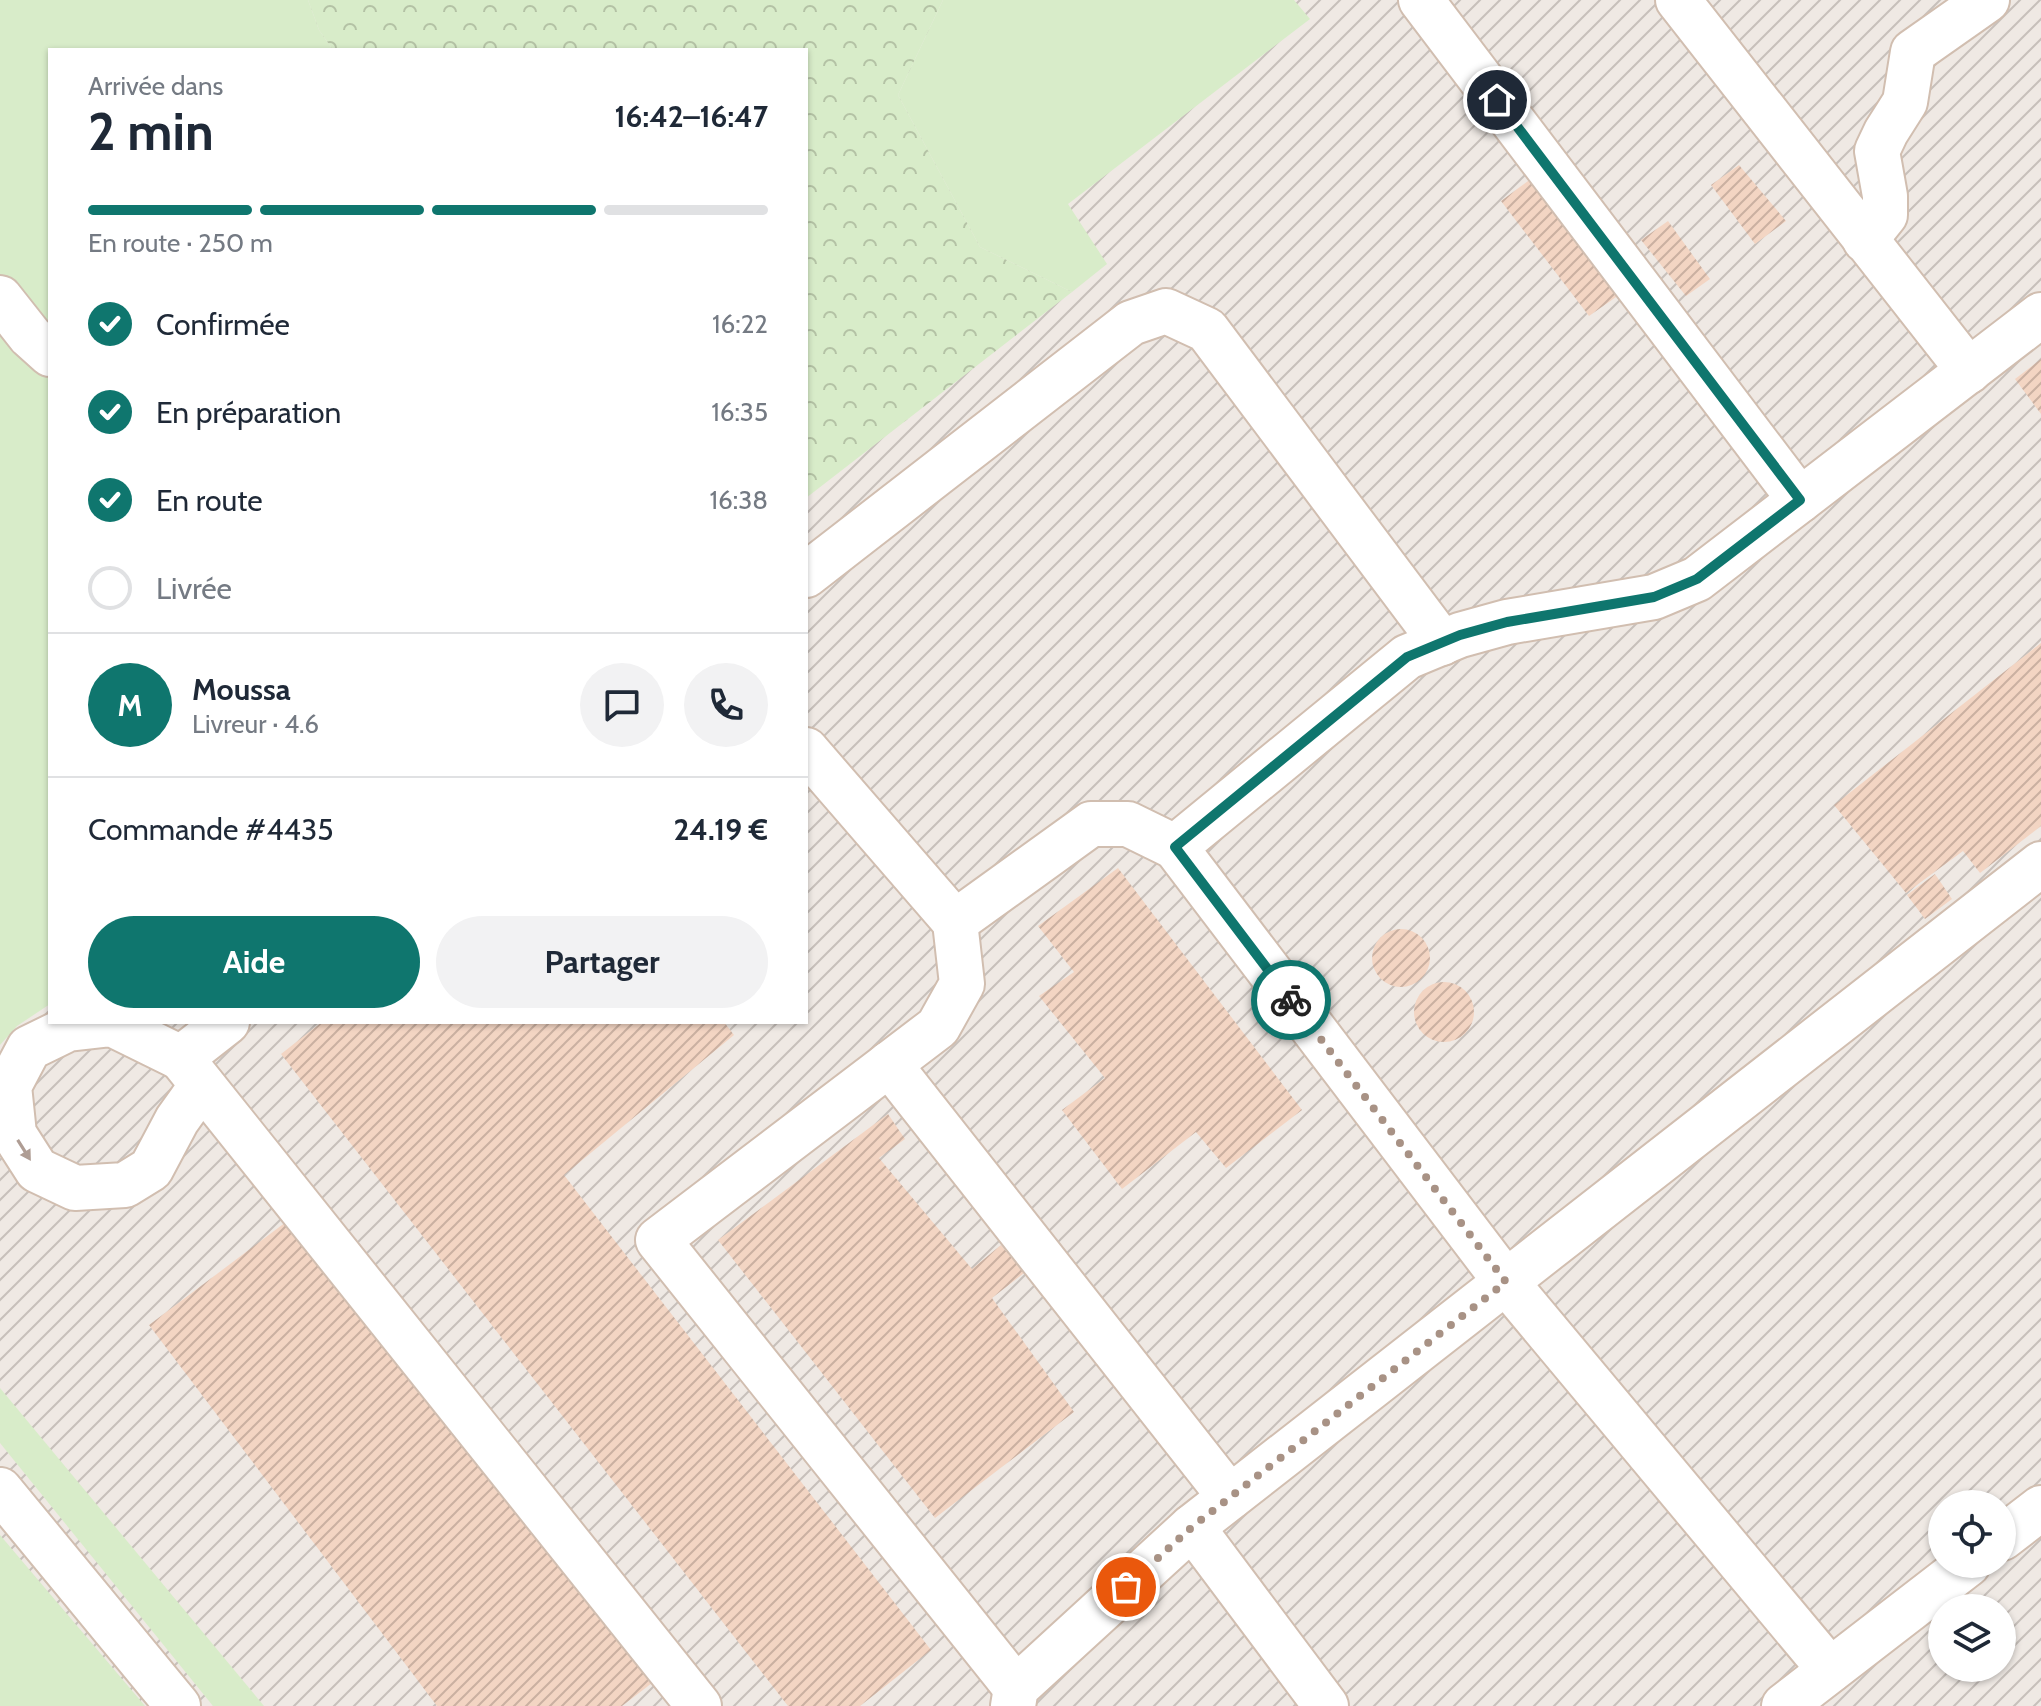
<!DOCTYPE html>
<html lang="fr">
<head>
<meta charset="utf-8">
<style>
	body { margin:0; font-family:Cabin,sans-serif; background:#f2f2f3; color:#1f2937; height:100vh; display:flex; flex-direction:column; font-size:30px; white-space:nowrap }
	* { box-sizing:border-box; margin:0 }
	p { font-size:26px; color:#747a83 }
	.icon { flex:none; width:44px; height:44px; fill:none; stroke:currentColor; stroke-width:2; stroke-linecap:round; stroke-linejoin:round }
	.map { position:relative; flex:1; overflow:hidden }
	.panel { position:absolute; left:48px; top:48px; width:760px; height:976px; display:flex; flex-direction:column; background:#fff; border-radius:0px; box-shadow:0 2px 6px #0004 }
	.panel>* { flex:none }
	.controls { position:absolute; left:1928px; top:1490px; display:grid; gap:16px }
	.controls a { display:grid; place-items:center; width:88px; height:88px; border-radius:50%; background:#fff; box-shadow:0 2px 6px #0004; font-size:40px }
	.pin { position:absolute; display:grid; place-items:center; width:68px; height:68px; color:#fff; margin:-34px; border:4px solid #fff; border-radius:50%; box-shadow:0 2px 8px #0007 }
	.courier { position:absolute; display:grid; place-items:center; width:80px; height:80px; margin:-40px; border:6px solid #0f766e; border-radius:50%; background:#fff; color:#222; box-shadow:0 2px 10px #0007 }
	.head em { font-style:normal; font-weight:700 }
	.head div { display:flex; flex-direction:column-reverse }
	.head { display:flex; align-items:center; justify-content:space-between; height:136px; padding:0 40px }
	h1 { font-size:52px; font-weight:700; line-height:60px }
	.bar { display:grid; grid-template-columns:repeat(4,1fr); gap:12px 8px; align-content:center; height:96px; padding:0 40px }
	.bar i { height:10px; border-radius:6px; background:#e0e1e3 }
	.bar .on { background:#0f766e }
	.bar p { grid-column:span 4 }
	.line { display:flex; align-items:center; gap:20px; padding:0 40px; border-top:2px solid #e0e1e3 }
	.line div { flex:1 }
	.round { display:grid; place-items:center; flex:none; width:84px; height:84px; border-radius:42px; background:#f2f2f3 }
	ol { padding:0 40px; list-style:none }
	li { display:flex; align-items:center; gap:24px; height:88px }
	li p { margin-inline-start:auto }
	li .icon { padding:8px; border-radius:50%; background:#0f766e; color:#fff; stroke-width:4 }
	li:last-child { color:#747a83 }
	li i { width:44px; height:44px; border:4px solid #e0e1e3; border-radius:50% }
	.primary-button { display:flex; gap:16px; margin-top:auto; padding:16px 40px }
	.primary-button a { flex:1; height:92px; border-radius:48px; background:#0f766e; color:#fff; font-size:32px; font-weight:700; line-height:92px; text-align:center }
	.primary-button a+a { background:#f2f2f3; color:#1f2937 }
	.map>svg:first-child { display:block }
	.industrial { fill:url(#industrial-furrows); fill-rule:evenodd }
	.grass { fill:#d8ecc9 }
	.forest { fill:url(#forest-crowns) }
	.building { fill:url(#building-hatch) }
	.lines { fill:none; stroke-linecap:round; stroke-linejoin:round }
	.minor-casing { stroke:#d1beb0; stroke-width:48 }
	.minor { stroke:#fff; stroke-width:44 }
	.oneway { fill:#af9d94 }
	.done { stroke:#a89285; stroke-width:8; stroke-dasharray:0 14.4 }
	.route { stroke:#0f766e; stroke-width:10 }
</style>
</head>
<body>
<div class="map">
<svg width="2041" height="1706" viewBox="0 0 2041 1706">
	<defs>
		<pattern id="industrial-furrows" width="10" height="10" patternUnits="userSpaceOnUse" patternTransform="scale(2)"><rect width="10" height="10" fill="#efe9e4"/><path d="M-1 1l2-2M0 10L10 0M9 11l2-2" fill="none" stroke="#c7c0bb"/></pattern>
		<pattern id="forest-crowns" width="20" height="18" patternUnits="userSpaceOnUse" patternTransform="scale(2)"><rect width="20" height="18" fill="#d8ecc9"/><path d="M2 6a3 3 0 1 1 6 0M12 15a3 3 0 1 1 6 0" fill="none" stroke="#b4c2a5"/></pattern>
		<pattern id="building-hatch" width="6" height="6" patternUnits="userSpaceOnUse" patternTransform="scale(2)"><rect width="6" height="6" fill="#f3d5c3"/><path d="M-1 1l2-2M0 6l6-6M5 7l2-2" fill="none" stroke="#cab0a1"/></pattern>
	</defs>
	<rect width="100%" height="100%" fill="#fdf6ec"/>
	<path class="industrial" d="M 0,0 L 2041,0 L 2041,1706 L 0,1706 ZM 50,50 L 806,50 L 806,1022 L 50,1022 ZM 1942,1504 L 2002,1504 L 2002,1564 L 1942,1564 ZM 1942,1608 L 2002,1608 L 2002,1668 L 1942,1668 Z"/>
	<g class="grass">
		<path d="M 0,0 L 308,0 L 319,30 L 333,50 L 50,50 L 50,1004 L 17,1026 L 0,1045 Z"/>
		<path d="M 943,0 L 1294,0 L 1310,19 L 1068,204 L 1107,264 L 1072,292 L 980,247 L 898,95 Z"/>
		<path d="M 0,1388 L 264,1706 L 213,1706 L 0,1443 Z"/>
		<path d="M 0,1535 L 145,1706 L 0,1706 Z"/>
	</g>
	<path class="forest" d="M 308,0 L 943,0 L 898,95 L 980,247 L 1072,292 L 806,498 L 806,50 L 333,50 L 319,30 Z"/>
	<g class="building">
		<path d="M 1739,165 L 1786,221 L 1755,244 L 1711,185 Z"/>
		<path d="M 1536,175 L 1626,290 L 1589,316 L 1501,201 Z"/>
		<path d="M 1668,221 L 1710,279 L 1686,296 L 1641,240 Z"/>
		<path d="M 2041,359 L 2041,414 L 2015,379 Z"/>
		<path d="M 2041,643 L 2041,826 L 1980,873 L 1963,851 L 1906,893 L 1834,805 Z"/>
		<path d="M 1118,868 L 1302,1110 L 1226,1168 L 1196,1132 L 1122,1189 L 1062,1110 L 1105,1078 L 1039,996 L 1074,972 L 1038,926 Z"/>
		<path d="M 1935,874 L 1952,899 L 1925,919 L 1907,895 Z"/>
		<circle cx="1401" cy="958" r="29"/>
		<circle cx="1444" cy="1012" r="30"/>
		<path d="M 322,1022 L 724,1022 L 734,1035 L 564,1175 L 931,1650 L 860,1706 L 788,1706 L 281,1054 Z"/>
		<path d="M 888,1114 L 905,1139 L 879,1158 L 972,1269 L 1001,1245 L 1024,1273 L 992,1298 L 1074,1412 L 935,1518 L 718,1240 Z"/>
		<path d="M 298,1213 L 652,1683 L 622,1706 L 437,1706 L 149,1325 Z"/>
	</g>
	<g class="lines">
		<defs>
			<g id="minor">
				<path d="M 1421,0 L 1800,500"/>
				<path d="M 1678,0 L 1969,371"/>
				<path d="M 1865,240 L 1885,215 L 1885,196 L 1877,151 L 1886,132 L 1905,102 L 1913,52 L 1987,0"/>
				<path d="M 0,298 L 30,336 L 50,354"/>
				<path d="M 806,575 L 1131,323 L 1166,311 L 1207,330 L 1442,643"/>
				<path d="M 806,750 L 955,922 L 1091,824 L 1128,824 L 1175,847"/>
				<path d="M 955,922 L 962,984 L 938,1027 L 658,1240 L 1016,1688"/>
				<path d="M 227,1022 L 181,1058 L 699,1706"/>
				<path d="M 181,1058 L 112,1024 L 68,1029 L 29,1048 L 9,1086 L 14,1134 L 37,1170 L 75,1188 L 125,1185 L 151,1169 L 177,1120 L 202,1085"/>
				<path d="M 889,1064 L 1230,1497"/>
				<path d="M 0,1490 L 178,1706"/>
				<path d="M 1192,1527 L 1326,1706"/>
				<path d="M 2002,1538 L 2041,1508"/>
				<path d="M 1830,1670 L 1506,1282 L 1175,847 L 1407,657 L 1460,635 L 1507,622 L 1654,597 L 1697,579 L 2041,315"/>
				<path d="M 1013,1706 L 1016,1688 L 1192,1527 L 2041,864"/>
				<path d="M 1784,1706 L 1968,1564"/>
			</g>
		</defs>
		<use href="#minor" class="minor-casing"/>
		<use href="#minor" class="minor"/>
	</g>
	<defs><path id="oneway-solid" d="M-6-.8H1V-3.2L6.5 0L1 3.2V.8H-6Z" transform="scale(2)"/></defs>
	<use class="oneway" href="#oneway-solid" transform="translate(24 1150) rotate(58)"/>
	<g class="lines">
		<path class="done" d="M 1126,1587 L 1192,1527 L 1506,1282 L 1291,1000"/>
		<path class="route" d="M 1291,1000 L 1175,847 L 1407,657 L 1460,635 L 1507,622 L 1654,597 L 1697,579 L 1800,500 L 1497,100"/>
	</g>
</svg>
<div class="controls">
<a><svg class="icon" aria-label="locate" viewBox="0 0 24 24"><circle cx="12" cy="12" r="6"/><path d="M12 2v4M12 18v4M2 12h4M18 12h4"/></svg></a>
<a><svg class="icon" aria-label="layers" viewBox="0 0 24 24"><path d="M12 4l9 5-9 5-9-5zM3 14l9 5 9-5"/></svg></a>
</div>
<div class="pin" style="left:1126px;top:1587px;background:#ea580c"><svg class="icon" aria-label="bag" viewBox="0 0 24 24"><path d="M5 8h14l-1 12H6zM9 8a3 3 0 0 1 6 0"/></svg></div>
<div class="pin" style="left:1497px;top:100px;background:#1f2937"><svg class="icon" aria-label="home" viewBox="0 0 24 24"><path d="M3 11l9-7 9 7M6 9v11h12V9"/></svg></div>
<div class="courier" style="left:1291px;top:1000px"><svg class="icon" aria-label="bike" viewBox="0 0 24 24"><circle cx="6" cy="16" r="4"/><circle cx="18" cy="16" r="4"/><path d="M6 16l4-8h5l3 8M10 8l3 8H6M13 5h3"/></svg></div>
<section class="panel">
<div class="head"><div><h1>2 min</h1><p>Arrivée dans</p></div><em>16:42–16:47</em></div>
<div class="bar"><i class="on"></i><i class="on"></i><i class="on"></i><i></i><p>En route · 250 m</p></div>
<ol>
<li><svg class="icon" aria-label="check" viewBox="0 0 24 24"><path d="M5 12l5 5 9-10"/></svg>Confirmée<p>16:22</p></li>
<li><svg class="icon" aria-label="check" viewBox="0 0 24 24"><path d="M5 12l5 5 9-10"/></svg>En préparation<p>16:35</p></li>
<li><svg class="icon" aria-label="check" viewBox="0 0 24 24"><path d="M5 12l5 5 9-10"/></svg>En route<p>16:38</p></li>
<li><i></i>Livrée</li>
</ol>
<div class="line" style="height:144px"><b class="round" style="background:#0f766e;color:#fff">M</b><div><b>Moussa</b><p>Livreur · 4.6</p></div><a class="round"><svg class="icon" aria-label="chat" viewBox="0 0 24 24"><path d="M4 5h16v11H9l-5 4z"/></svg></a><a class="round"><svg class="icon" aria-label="phone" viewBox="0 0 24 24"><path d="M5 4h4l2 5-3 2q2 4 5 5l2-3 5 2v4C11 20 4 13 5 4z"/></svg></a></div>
<div class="line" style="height:104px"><div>Commande #4435</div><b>24.19 €</b></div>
<div class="primary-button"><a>Aide</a><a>Partager</a></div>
</section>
</div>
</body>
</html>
